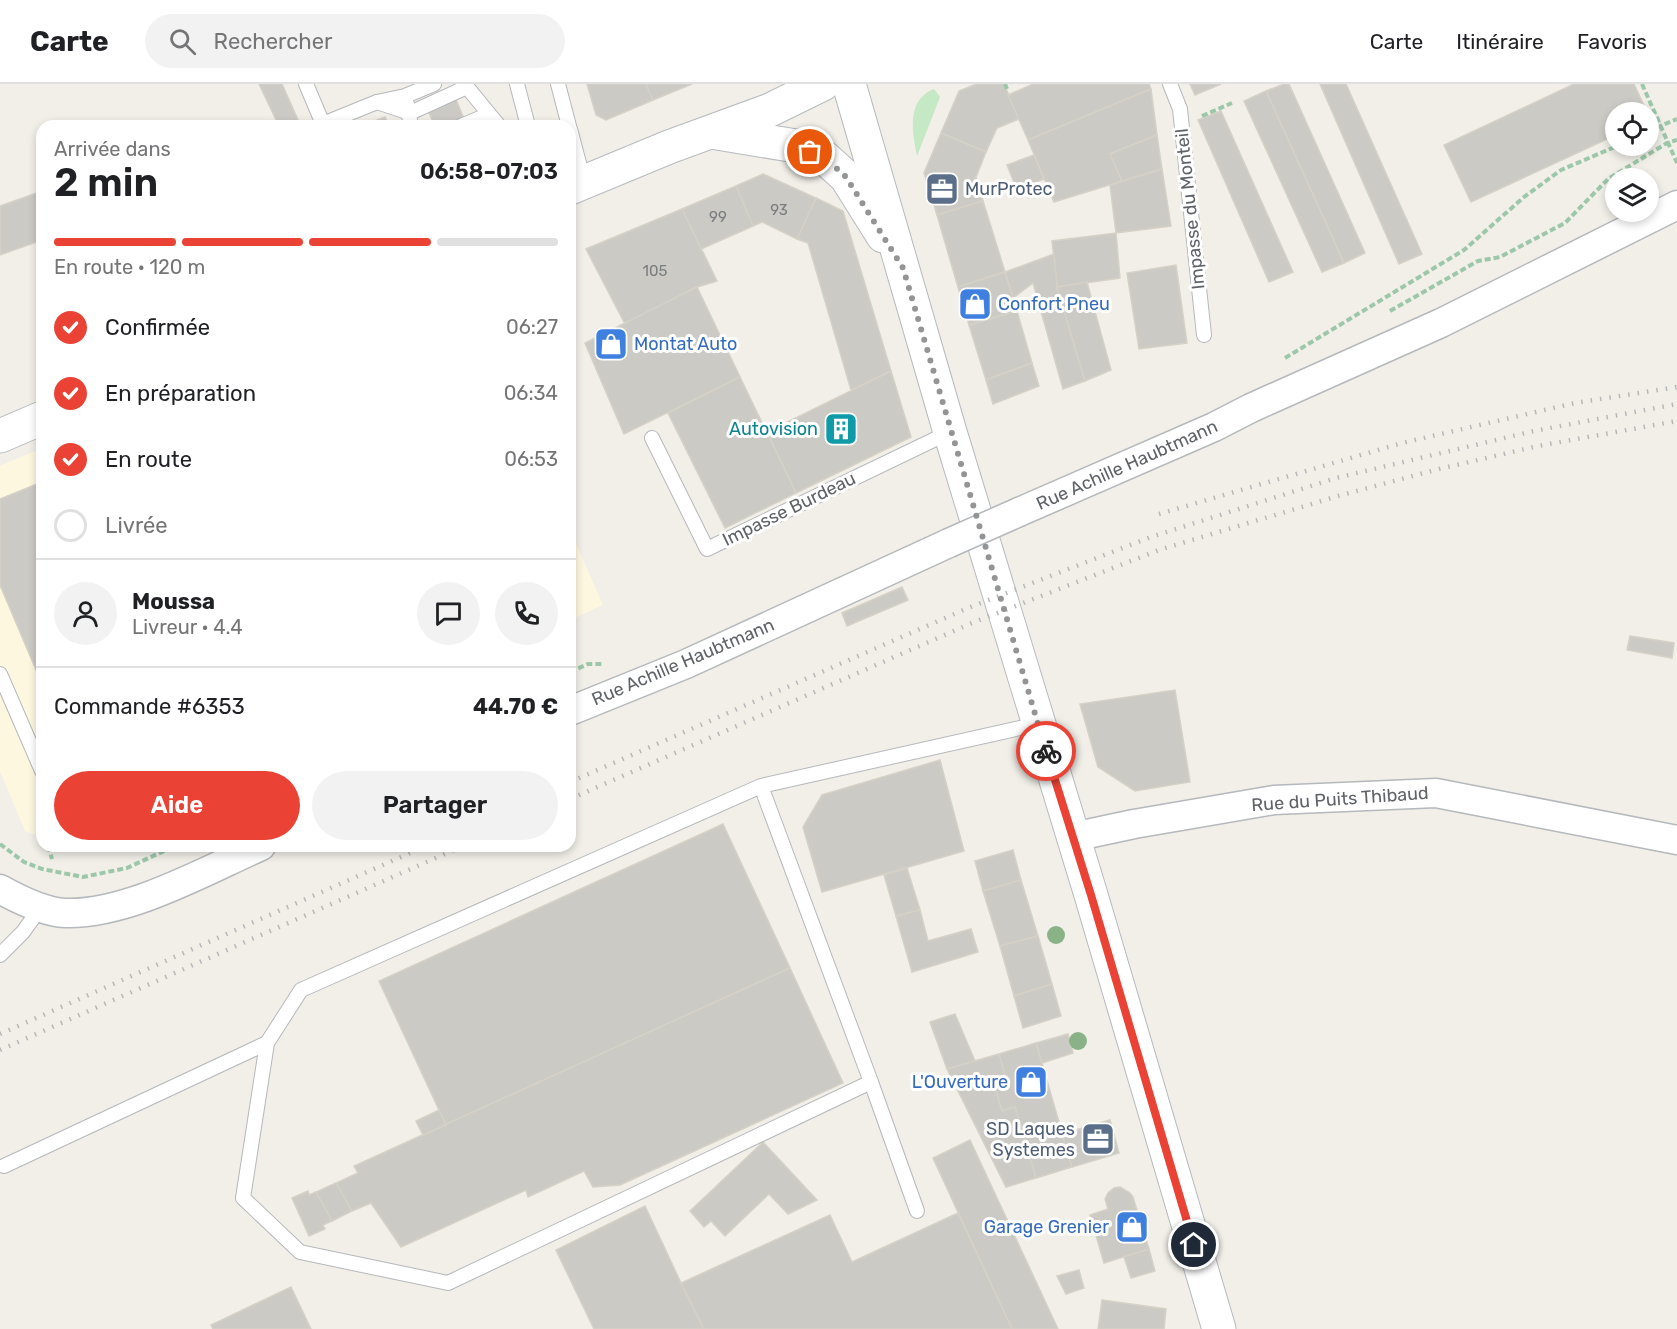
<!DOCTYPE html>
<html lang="fr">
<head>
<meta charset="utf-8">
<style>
	body { margin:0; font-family:Rubik,sans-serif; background:#f2f2f2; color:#202124; height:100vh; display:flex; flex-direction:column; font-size:22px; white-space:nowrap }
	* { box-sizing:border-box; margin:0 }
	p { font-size:20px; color:#757577 }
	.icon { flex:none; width:33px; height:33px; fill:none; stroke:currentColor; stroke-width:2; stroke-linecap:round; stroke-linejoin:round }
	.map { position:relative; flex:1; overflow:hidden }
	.panel { position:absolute; left:36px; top:36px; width:540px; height:732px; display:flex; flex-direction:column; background:#fff; border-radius:18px; box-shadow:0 3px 9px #0003 }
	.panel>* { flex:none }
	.fabs { position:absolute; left:1605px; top:18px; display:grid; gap:12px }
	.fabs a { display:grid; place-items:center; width:54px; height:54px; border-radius:50%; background:#fff; box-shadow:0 3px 9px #0003; font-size:30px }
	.pin { position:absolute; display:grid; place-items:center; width:51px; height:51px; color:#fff; margin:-26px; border:3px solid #fff; border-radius:50%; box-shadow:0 2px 6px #0007 }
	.courier { position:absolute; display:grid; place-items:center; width:60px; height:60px; margin:-30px; border:4px solid #ea4335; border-radius:50%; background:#fff; color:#222; box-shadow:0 2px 8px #0007 }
	.summary em { font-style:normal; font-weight:600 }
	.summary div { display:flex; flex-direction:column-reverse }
	.summary { display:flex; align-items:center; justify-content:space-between; height:102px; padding:0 18px }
	h1 { font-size:39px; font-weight:600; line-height:45px }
	.bar { display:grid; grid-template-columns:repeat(4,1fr); gap:9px 6px; align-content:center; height:72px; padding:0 18px }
	.bar i { height:8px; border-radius:4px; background:#e0e0e0 }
	.bar .active { background:#ea4335 }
	.bar p { grid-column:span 4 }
	.line { display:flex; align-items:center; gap:15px; padding:0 18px; border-top:2px solid #e0e0e0 }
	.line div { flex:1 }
	.round { display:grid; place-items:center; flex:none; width:63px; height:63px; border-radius:32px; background:#f2f2f2 }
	ol { padding:0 18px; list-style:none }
	li { display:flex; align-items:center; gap:18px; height:66px }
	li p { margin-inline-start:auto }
	li .icon { padding:6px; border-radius:50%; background:#ea4335; color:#fff; stroke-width:4 }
	li:last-child { color:#757577 }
	li i { width:33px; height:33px; border:3px solid #e0e0e0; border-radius:50% }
	.cta { display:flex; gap:12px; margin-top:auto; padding:12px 18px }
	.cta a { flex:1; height:69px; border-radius:36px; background:#ea4335; color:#fff; font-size:24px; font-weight:600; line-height:69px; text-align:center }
	.cta a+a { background:#f2f2f2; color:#202124 }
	header { display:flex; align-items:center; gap:36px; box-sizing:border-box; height:84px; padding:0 30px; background:#fff; border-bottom:2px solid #e0e0e0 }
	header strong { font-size:28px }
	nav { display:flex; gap:33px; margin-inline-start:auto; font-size:21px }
	.search { width:420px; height:54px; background:#f2f2f2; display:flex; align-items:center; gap:15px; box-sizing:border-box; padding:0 21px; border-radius:33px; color:#757577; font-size:22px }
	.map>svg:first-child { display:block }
	.commercial { fill:#fef7e0 }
	.green { fill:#c5e8c5 }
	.building { fill:#cccac5; stroke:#d6d1c6; stroke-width:1.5 }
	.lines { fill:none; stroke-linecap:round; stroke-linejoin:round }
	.lane-casing { stroke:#b5b8bc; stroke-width:16 }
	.street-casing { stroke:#b5b8bc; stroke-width:31 }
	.secondary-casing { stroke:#b6babf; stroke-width:35 }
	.path { stroke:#9cc7a9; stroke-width:4; stroke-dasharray:6 3; stroke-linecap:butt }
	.lane { stroke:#fff; stroke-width:14 }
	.street { stroke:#fff; stroke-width:28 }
	.secondary { stroke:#fff; stroke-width:33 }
	.rail { stroke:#b6b7b8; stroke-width:4.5; stroke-dasharray:1.5 8; stroke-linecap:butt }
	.street-bridge-casing { stroke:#b5b8bc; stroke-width:31; stroke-linecap:butt }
	.street-bridge { stroke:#fff; stroke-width:28 }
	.tree { fill:#89b387 }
	.done { stroke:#929495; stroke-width:6; stroke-dasharray:0 10.8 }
	.route { stroke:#ea4335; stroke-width:8 }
	.labels { text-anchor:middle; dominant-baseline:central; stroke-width:6; stroke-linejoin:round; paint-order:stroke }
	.number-label { font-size:15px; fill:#7a7d7f }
	.service-label { font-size:18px; fill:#4e5e75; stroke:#fff; text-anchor:start }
	.street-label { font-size:18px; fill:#5f6368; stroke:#fff }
	.shop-label { font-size:18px; fill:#366cbe; stroke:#fff; text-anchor:start }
	.culture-label { font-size:18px; fill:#0d838f; stroke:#fff; text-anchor:end }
</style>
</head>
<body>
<header>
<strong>Carte</strong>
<div class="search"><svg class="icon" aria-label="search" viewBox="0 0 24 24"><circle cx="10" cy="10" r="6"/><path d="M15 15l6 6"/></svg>Rechercher</div>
<nav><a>Carte</a><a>Itinéraire</a><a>Favoris</a></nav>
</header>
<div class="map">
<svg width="1677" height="1245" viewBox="0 0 1677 1245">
	<rect width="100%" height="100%" fill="#f1efe8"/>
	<g class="commercial">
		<path d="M 42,364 L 42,753 L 25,747 L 0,687 L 0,382 Z"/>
		<path d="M 570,446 L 603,521 L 570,536 Z"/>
	</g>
	<path class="green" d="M 934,5 L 940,13 L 917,72 C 912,48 906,16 934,5 Z"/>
	<g class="building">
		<path d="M 259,0 L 282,0 L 299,38 L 289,42 L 279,42 Z"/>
		<path d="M 587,0 L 646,0 L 653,16 L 606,36 L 596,31 Z"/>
		<path d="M 646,0 L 692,0 L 653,16 Z"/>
		<path d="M 976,0 L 1004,0 L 1019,35 L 997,44 L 986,68 L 941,49 L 959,7 Z"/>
		<path d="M 1033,0 L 1149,0 L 1151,5 L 1028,56 L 1008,11 Z"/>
		<path d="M 1190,0 L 1221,0 L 1195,11 Z"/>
		<path d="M 1284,0 L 1289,0 L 1365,169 L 1344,179 L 1266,7 Z"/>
		<path d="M 1320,0 L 1346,0 L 1422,170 L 1399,180 Z"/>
		<path d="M 1574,0 L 1634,0 L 1647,28 L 1616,28 L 1616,51 L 1471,118 L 1444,61 Z"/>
		<path d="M 1151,5 L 1157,51 L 1110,70 L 1122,97 L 1054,118 L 1028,56 Z"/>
		<path d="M 452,6 L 467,42 L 435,42 L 424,18 Z"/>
		<path d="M 1266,7 L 1344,179 L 1322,188 L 1244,17 Z"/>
		<path d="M 1221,27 L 1293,188 L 1269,198 L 1198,36 Z"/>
		<path d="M 385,33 L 389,42 L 363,42 L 367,40 Z"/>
		<path d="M 941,49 L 986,68 L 976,93 L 983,117 L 937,131 L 924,89 Z"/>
		<path d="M 1157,51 L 1162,85 L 1122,97 L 1110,70 Z"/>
		<path d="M 1034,71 L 1044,95 L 1017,106 L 1007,81 Z"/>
		<path d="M 1162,85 L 1171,142 L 1116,149 L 1110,101 Z"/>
		<path d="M 763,90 L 816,114 L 797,155 L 762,138 L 753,142 L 736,102 Z"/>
		<path d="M 736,102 L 753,142 L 701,165 L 682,125 Z"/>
		<path d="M 42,107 L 42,156 L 0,171 L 0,122 Z"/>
		<path d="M 816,114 L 843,127 L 891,287 L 851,306 L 808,159 L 797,155 Z"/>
		<path d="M 983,117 L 1005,188 L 958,203 L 937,131 Z"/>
		<path d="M 682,125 L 717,197 L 697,203 L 625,240 L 586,165 Z"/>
		<path d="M 1116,149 L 1120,194 L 1057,203 L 1052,157 Z"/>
		<path d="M 1054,170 L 1057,203 L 1085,297 L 1063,305 L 1033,199 L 1013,214 L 1005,188 Z"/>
		<path d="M 1176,181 L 1187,259 L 1139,265 L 1127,189 Z"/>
		<path d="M 1005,188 L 1017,227 L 969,241 L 958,203 Z"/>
		<path d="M 1087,198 L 1111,286 L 1085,297 L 1057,203 Z"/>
		<path d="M 697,203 L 740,293 L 624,350 L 585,259 Z"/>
		<path d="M 1017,227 L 1032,279 L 986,296 L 969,241 Z"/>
		<path d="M 1032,279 L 1039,302 L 993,320 L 986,296 Z"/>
		<path d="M 891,287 L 911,353 L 796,409 L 767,348 Z"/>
		<path d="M 740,293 L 796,409 L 725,444 L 668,329 Z"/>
		<path d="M 37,400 L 42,411 L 42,600 L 0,501 L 0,415 Z"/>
		<path d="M 902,503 L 908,516 L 847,542 L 842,529 Z"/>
		<path d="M 1630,552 L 1674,559 L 1672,574 L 1627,566 Z"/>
		<path d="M 1175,606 L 1190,698 L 1135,707 L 1098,683 L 1080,620 Z"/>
		<path d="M 940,676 L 964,767 L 822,808 L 803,743 L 822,711 Z"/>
		<path d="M 723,740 L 790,884 L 446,1041 L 379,897 Z"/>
		<path d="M 1013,766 L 1021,796 L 983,807 L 975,777 Z"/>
		<path d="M 907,784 L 920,826 L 896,832 L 884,791 Z"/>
		<path d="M 1021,796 L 1038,852 L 1000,862 L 983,807 Z"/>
		<path d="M 920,826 L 928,857 L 971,845 L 978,868 L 912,888 L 896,832 Z"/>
		<path d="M 1038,852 L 1052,900 L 1014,912 L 1000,862 Z"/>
		<path d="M 790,884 L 843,999 L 620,1101 L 593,1103 L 584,1087 L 528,1113 L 526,1106 L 401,1163 L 371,1119 L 352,1127 L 336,1099 L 358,1089 L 354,1082 Z"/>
		<path d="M 1052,900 L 1061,932 L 1023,944 L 1014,912 Z"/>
		<path d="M 955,930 L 975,977 L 947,985 L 930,938 Z"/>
		<path d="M 1068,950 L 1073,969 L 1042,979 L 1036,959 Z"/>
		<path d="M 1036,959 L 1072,1083 L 1036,1094 L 1015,1023 L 1002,1027 L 994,1001 L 1007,998 L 999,970 Z"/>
		<path d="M 999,970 L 1007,998 L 994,1001 L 1002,1027 L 1015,1023 L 1036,1094 L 1006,1103 L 947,985 Z"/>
		<path d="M 439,1026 L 446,1041 L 423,1051 L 416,1037 Z"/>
		<path d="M 1110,1036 L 1119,1069 L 1072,1083 L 1062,1050 Z"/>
		<path d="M 970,1056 L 1058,1245 L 1012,1245 L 933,1074 Z"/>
		<path d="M 763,1058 L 817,1116 L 788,1130 L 769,1110 L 725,1152 L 711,1137 L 704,1143 L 690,1127 Z"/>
		<path d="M 336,1099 L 352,1127 L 332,1137 L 316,1108 Z"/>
		<path d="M 1120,1103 L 1130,1109 L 1133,1113 L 1149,1165 L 1104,1179 L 1090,1131 L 1108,1125 L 1105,1115 L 1108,1109 L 1114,1104 Z"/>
		<path d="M 308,1107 L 309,1111 L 316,1108 L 332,1137 L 323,1141 L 325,1145 L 309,1152 L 292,1114 Z"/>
		<path d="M 645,1122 L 681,1199 L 704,1245 L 594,1245 L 556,1166 Z"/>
		<path d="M 958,1129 L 1012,1245 L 704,1245 L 681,1199 L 830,1131 L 852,1178 Z"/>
		<path d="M 1149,1165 L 1155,1187 L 1131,1194 L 1124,1173 Z"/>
		<path d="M 1079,1186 L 1084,1204 L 1066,1210 L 1057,1192 Z"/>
		<path d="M 291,1203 L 311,1245 L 213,1245 L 211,1241 Z"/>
		<path d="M 1102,1216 L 1166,1225 L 1164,1245 L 1098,1245 Z"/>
	</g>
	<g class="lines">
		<defs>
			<g id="lane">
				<path d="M 306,0 L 323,40"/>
				<path d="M 517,0 L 528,42"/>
				<path d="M 558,0 L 569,42"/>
				<path d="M 1170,0 L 1180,25 L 1204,251"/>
				<path d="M 377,18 L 410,29 L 467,3 L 499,42"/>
				<path d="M 407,20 L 411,42"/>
				<path d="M 318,42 L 377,18 L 405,12 L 434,0"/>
				<path d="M 461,42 L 480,34 L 489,42"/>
				<path d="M 570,45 L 584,98"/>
				<path d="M 652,354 L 707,465 L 950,348"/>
				<path d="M 0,590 L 42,687"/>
				<path d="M 761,702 L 871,998 L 448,1199 L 300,1168 L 243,1114 L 267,959 L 301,906 L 761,702 L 1038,640"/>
				<path d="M 0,871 L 23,848 L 41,823"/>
				<path d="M 871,998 L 917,1127"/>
				<path d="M 4,1082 L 267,959"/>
			</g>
			<g id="street">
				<path d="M 1019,428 L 1214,343 L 1251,324 L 1441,239 L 1677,121"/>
				<path d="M 570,627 L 686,580 L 949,459"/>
				<path d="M 1073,753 L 1134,740 L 1274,716 L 1436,709 L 1677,756"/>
				<path d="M 0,805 C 18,815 45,828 65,829 C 127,831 205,787 261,762"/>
			</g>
			<g id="secondary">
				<path d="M 849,0 L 950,348 L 1091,811 L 1219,1245"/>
				<path d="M 711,48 L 796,62 L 824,73 L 846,93 L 883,152"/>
				<path d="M 570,104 L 669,63 L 770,26 L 823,0"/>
				<path d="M 0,352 L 42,334"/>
			</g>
		</defs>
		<use href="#lane" class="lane-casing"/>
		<use href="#street" class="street-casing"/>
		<use href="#secondary" class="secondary-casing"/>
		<g class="path">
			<path d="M 1005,0 L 1007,5"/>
			<path d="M 1642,0 L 1677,79"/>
			<path d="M 1202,32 L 1232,19"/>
			<path d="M 1648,47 L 1677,35"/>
			<path d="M 1390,227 L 1478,177 L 1500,173 L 1565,139 L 1608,95 L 1667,59 L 1677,56"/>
			<path d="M 1285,274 L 1464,166 L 1524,113 L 1561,86 L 1617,62"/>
			<path d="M 570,588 L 588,580 L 604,580"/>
			<path d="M 42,731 L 39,732 L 42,741"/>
			<path d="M 0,760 L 24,778 L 42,785 L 83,793 L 127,784 L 175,762"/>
			<path d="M 48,762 L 52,775"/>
		</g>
		<use href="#lane" class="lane"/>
		<use href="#street" class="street"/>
		<use href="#secondary" class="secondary"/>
		<g class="rail">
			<path d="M 1159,430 L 1402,359 L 1575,319 L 1677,303"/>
			<path d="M 570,698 L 968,524 L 1151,453 L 1336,394 L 1534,347 L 1677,320"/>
			<path d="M 570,715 L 972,539 L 1159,466 L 1338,412 L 1439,385 L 1538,362 L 1677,337"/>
			<path d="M 0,950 L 426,762"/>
			<path d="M 0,966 L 463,762"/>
		</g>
		<defs>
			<path id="street-bridge" d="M 949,459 L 1019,428"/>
		</defs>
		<use href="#street-bridge" class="street-bridge-casing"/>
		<use href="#street-bridge" class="street-bridge"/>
	</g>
	<g class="tree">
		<circle cx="1056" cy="851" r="9"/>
		<circle cx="1078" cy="957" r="9"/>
	</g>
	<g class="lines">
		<path class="done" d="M 810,68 L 824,73 L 846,93 L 903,184 L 1046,667"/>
		<path class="route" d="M 1046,667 L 1091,811 L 1194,1161"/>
	</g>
	<defs>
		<symbol id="office-square" viewBox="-11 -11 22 22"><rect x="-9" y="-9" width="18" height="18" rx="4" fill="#5c6f8a" stroke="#fff"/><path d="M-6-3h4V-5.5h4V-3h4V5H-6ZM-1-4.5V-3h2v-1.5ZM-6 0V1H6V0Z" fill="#fff"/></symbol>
		<symbol id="shop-square" viewBox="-11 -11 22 22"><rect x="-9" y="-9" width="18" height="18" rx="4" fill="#3f7fe0" stroke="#fff"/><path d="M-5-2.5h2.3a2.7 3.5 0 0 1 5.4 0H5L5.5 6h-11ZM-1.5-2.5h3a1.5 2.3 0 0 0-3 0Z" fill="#fff"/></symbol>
		<symbol id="building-square" viewBox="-11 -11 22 22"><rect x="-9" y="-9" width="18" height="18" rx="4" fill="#0f9aa8" stroke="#fff"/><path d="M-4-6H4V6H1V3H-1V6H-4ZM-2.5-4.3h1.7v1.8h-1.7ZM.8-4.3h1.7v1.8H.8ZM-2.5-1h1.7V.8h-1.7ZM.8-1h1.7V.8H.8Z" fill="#fff"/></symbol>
	</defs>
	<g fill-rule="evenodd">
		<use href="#office-square" x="923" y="86" width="38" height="38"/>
		<use href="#shop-square" x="956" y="201" width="38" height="38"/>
		<use href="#shop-square" x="592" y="241" width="38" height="38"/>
		<use href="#building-square" x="822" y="326" width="38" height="38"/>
		<use href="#shop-square" x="1012" y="979" width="38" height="38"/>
		<use href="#office-square" x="1079" y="1036" width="38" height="38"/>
		<use href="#shop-square" x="1113" y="1124" width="38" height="38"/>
	</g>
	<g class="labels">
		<g class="number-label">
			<text x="779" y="126">93</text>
			<text x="718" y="133">99</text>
			<text x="655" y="187">105</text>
		</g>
		<g class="service-label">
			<text x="965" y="105">MurProtec</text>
			<text x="1075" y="1045" text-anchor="end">SD Laques<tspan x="1075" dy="21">Systemes</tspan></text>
		</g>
		<g class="street-label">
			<text transform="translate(1190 125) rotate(-96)">Impasse du Monteil</text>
			<text transform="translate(1127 381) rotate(-24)">Rue Achille Haubtmann</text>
			<text transform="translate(789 425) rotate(-26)">Impasse Burdeau</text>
			<text transform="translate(683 578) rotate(-23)">Rue Achille Haubtmann</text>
			<text transform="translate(1340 715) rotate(-4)">Rue du Puits Thibaud</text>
		</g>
		<g class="shop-label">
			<text x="998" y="220">Confort Pneu</text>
			<text x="634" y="260">Montat Auto</text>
			<text x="1008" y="998" text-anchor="end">L'Ouverture</text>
			<text x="1109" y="1143" text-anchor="end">Garage Grenier</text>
		</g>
		<g class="culture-label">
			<text x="818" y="345">Autovision</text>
		</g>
	</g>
</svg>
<div class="fabs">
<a><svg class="icon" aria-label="locate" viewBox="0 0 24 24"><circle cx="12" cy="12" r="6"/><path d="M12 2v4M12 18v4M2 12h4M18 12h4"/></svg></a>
<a><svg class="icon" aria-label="layers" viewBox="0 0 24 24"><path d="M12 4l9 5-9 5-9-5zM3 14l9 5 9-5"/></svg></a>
</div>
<div class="pin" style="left:810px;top:68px;background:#ea580c"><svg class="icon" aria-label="bag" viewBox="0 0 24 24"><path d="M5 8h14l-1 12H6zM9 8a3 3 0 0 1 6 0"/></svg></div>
<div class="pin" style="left:1194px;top:1161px;background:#1f2937"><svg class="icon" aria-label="home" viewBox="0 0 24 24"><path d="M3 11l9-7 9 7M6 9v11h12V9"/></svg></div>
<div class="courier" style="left:1046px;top:667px"><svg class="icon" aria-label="bike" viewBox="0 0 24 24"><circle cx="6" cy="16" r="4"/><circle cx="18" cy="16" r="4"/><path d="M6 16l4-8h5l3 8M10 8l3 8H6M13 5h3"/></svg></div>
<section class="panel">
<div class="summary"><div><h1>2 min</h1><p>Arrivée dans</p></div><em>06:58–07:03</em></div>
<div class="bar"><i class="active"></i><i class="active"></i><i class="active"></i><i></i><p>En route · 120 m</p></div>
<ol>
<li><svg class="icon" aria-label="check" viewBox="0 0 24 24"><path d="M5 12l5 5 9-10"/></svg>Confirmée<p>06:27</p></li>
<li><svg class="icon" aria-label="check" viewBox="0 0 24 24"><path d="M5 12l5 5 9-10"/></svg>En préparation<p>06:34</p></li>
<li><svg class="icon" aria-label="check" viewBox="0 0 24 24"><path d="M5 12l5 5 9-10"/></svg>En route<p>06:53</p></li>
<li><i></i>Livrée</li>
</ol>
<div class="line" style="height:108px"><a class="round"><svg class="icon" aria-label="person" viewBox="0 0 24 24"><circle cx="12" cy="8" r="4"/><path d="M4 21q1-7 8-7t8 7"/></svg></a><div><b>Moussa</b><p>Livreur · 4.4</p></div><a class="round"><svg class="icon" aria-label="chat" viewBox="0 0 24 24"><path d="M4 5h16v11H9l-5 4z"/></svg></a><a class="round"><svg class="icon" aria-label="phone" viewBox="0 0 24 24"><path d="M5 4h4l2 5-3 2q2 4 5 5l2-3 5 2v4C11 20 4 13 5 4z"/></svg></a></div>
<div class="line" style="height:78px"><div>Commande #6353</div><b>44.70 €</b></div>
<div class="cta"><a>Aide</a><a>Partager</a></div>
</section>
</div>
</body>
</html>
